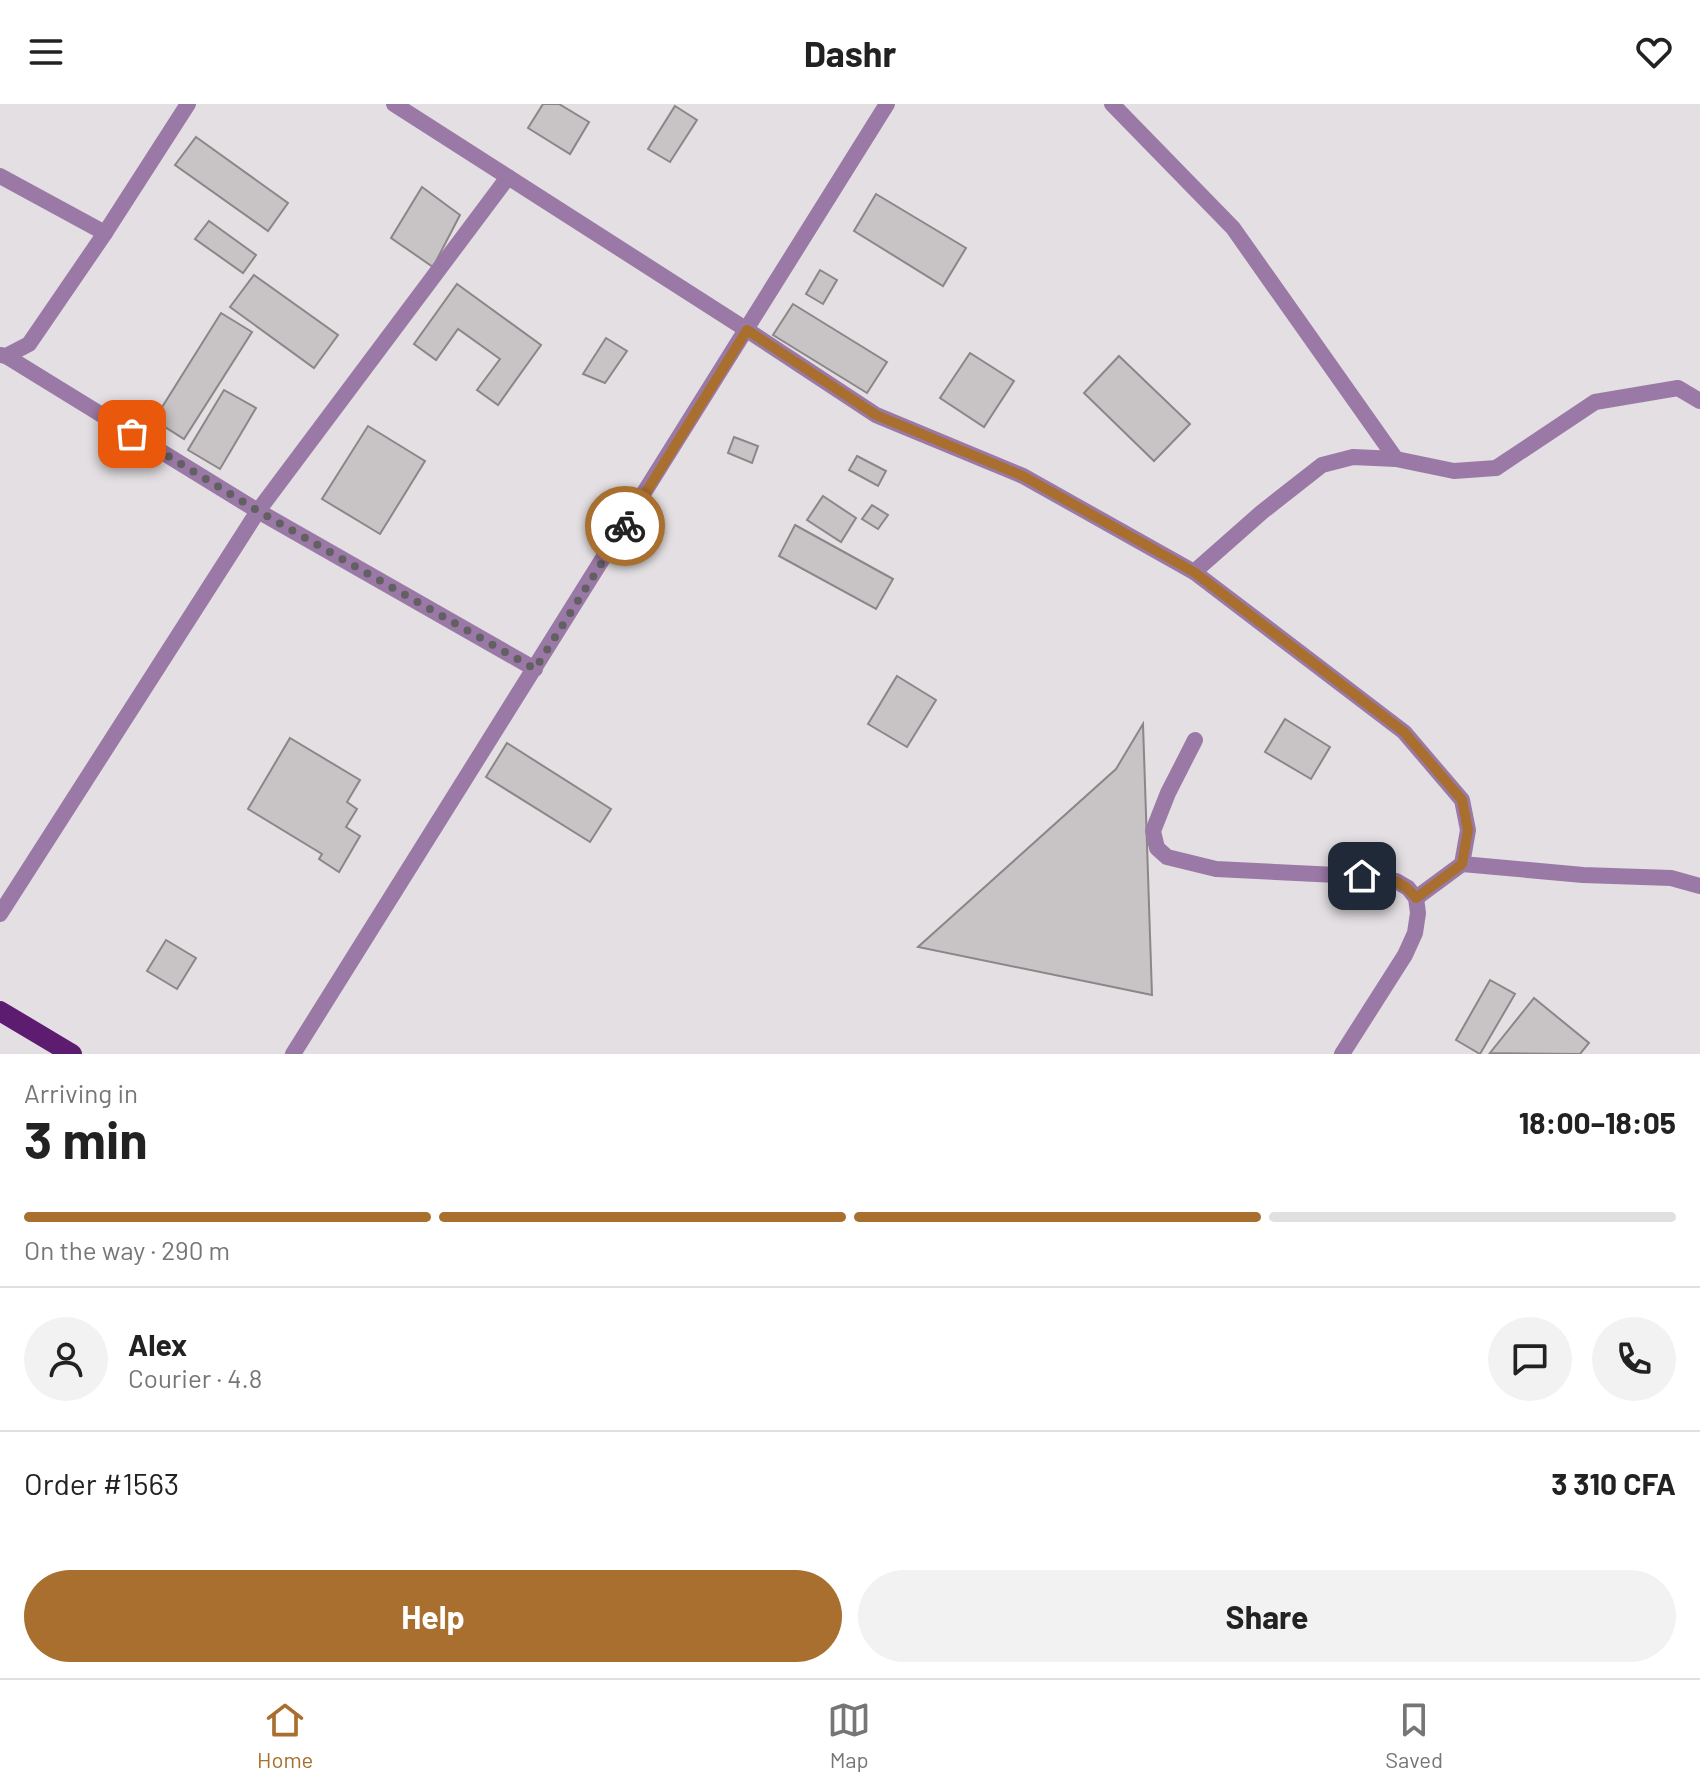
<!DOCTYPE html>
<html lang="en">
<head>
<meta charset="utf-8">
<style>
	body { margin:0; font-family:Barlow,sans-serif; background:#f2f2f2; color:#222; height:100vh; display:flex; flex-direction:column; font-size:30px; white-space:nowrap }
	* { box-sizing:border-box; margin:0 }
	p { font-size:26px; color:#767676 }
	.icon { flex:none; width:44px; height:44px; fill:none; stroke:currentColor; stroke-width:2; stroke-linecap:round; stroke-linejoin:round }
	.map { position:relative; height:950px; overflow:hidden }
	.sheet { display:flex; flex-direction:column; background:#fff; flex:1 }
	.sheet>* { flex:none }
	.pin { position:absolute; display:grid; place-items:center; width:68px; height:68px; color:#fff; margin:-34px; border-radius:16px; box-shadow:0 4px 12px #0006 }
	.courier { position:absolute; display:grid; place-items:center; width:80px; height:80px; margin:-40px; border:6px solid #a86f2e; border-radius:50%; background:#fff; color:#222; box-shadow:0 2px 10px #0007 }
	.headline em { font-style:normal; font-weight:700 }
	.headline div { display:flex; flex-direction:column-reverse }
	.headline { display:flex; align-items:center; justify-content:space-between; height:136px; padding:0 24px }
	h1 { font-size:52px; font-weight:700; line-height:60px }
	.bar { display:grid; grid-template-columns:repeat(4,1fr); gap:12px 8px; align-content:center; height:96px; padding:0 24px }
	.bar i { height:10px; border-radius:6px; background:#e0e0e0 }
	.bar .current { background:#a86f2e }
	.bar p { grid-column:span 4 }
	.line { display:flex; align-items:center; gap:20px; padding:0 24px; border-top:2px solid #e0e0e0 }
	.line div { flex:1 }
	.round { display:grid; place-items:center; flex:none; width:84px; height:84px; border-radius:42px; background:#f2f2f2 }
	.primary-button { display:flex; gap:16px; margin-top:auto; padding:16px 24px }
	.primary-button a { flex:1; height:92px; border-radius:48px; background:#a86f2e; color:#fff; font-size:32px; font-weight:700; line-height:92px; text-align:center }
	.primary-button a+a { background:#f2f2f2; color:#222 }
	header { display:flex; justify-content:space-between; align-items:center; height:104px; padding:0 24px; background:#fff; font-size:36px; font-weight:700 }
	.tab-bar { display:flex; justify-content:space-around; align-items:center; height:112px; border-top:2px solid #e0e0e0; background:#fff; font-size:22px; color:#767676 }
	.tab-bar a { display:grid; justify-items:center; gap:4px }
	.tab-bar .current { color:#a86f2e }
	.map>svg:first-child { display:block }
	.building { fill:#c8c3c5; stroke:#8b8688; stroke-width:2 }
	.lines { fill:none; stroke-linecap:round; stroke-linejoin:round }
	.minor { stroke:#9b79a6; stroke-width:16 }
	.primary { stroke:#5e1c71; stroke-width:20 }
	.done { stroke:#626062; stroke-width:8; stroke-dasharray:0 14.4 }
	.route { stroke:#a86f2e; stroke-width:10 }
</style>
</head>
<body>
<header><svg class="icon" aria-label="menu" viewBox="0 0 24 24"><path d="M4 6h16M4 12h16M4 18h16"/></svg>Dashr<svg class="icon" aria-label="heart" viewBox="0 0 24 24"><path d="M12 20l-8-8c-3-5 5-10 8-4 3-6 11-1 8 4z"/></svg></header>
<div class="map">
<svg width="1700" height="950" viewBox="0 0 1700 950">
	<rect width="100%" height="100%" fill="#e3dfe2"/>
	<g class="building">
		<path d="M 543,0 L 559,0 L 589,18 L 570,50 L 528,24 Z"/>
		<path d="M 675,2 L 697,16 L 670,58 L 648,45 Z"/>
		<path d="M 196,33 L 288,99 L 268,127 L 175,61 Z"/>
		<path d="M 422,83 L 460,111 L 433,163 L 391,134 Z"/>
		<path d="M 876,90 L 966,144 L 943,182 L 854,127 Z"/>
		<path d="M 209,117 L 256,151 L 243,169 L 195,135 Z"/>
		<path d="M 820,166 L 837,176 L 823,200 L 806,190 Z"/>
		<path d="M 254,171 L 338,231 L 314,264 L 230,203 Z"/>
		<path d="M 457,180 L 541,241 L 498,301 L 477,286 L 500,255 L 458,225 L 436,256 L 414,240 Z"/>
		<path d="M 793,200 L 887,258 L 867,289 L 773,231 Z"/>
		<path d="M 221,209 L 252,228 L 184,335 L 154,316 Z"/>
		<path d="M 606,234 L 627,247 L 605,279 L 583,270 Z"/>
		<path d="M 970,249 L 1014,277 L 984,323 L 940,294 Z"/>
		<path d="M 1119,252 L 1190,320 L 1154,357 L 1084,289 Z"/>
		<path d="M 224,286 L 256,304 L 220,365 L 188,346 Z"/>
		<path d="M 368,322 L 425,357 L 380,430 L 322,395 Z"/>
		<path d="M 734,333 L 758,342 L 752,359 L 728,349 Z"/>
		<path d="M 857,352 L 886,367 L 878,382 L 849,366 Z"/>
		<path d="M 823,392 L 856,414 L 841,438 L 807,416 Z"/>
		<path d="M 872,401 L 888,411 L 878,425 L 862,415 Z"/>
		<path d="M 795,421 L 893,475 L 876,505 L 779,452 Z"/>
		<path d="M 897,572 L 936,596 L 907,643 L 868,620 Z"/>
		<path d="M 1285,615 L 1330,643 L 1311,675 L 1265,648 Z"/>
		<path d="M 1143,620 L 1152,891 L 918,843 L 1116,665 Z"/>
		<path d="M 290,634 L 360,676 L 347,698 L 357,705 L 346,723 L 360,732 L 339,768 L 319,755 L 322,750 L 248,705 Z"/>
		<path d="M 507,639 L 611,705 L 590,738 L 486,673 Z"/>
		<path d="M 166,836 L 196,854 L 177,885 L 147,867 Z"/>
		<path d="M 1490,876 L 1515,890 L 1480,950 L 1456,936 Z"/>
		<path d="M 1534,894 L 1589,939 L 1580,950 L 1490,949 Z"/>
	</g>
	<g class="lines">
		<g class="minor">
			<path d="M 394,0 L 747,226 L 876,311 L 1023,372 L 1194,468 L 1404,628 L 1462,696 L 1468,726 L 1462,760 L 1416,794"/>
			<path d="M 1112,0 L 1233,124 L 1396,355"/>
			<path d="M 0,72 L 105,129"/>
			<path d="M 0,251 L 6,252 L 29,240 L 105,129 L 188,0"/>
			<path d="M 6,252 L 258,407 L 535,565"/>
			<path d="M 1194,468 L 1262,408 L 1322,361 L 1353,353 L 1396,355 L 1454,367 L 1496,364 L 1595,298 L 1678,284 L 1700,297"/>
			<path d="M 1195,636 L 1168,689 L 1153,727 L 1157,744 L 1167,753 L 1216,765 L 1378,773 L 1396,777 L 1408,784 L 1416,794 L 1418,809 L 1415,829 L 1405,851 L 1342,950"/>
			<path d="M 1462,760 L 1583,771 L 1671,774 L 1700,782"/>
			<path d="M 0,810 L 258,407 L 508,73"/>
			<path d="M 293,950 L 887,0"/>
		</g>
		<path class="primary" d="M 0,907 L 72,950"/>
	</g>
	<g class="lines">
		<path class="done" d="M 132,330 L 258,407 L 535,565 L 625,422"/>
		<path class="route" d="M 625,422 L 747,226 L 876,311 L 1023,372 L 1194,468 L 1404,628 L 1462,696 L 1468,726 L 1462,760 L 1416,794 C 1401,774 1384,773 1362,772"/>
	</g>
</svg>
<div class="pin" style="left:132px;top:330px;background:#ea580c"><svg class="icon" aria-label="bag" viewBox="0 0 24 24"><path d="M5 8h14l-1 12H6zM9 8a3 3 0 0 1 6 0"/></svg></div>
<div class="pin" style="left:1362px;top:772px;background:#1f2937"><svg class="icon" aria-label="home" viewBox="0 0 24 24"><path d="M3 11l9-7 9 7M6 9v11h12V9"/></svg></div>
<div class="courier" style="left:625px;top:422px"><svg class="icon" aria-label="bike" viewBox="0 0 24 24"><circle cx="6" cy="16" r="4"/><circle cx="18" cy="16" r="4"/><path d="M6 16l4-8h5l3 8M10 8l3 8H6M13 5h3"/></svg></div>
</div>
<section class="sheet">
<div class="headline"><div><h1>3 min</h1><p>Arriving in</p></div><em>18:00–18:05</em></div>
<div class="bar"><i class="current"></i><i class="current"></i><i class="current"></i><i></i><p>On the way · 290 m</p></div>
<div class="line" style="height:144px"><a class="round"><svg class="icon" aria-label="person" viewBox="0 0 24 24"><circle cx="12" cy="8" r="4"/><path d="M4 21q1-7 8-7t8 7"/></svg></a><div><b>Alex</b><p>Courier · 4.8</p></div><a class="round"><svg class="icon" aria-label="chat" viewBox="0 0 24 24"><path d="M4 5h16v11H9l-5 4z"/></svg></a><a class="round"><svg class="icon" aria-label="phone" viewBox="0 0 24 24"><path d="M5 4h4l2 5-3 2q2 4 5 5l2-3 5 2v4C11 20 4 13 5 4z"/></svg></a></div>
<div class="line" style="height:104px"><div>Order #1563</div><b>3 310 CFA</b></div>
<div class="primary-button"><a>Help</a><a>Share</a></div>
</section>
<nav class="tab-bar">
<a class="current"><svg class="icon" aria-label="home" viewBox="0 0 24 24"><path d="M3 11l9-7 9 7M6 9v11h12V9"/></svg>Home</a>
<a><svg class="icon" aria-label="map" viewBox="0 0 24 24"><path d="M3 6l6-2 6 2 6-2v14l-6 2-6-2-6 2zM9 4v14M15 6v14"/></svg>Map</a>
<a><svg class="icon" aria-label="saved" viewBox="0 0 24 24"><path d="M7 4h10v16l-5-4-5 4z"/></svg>Saved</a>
</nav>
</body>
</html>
